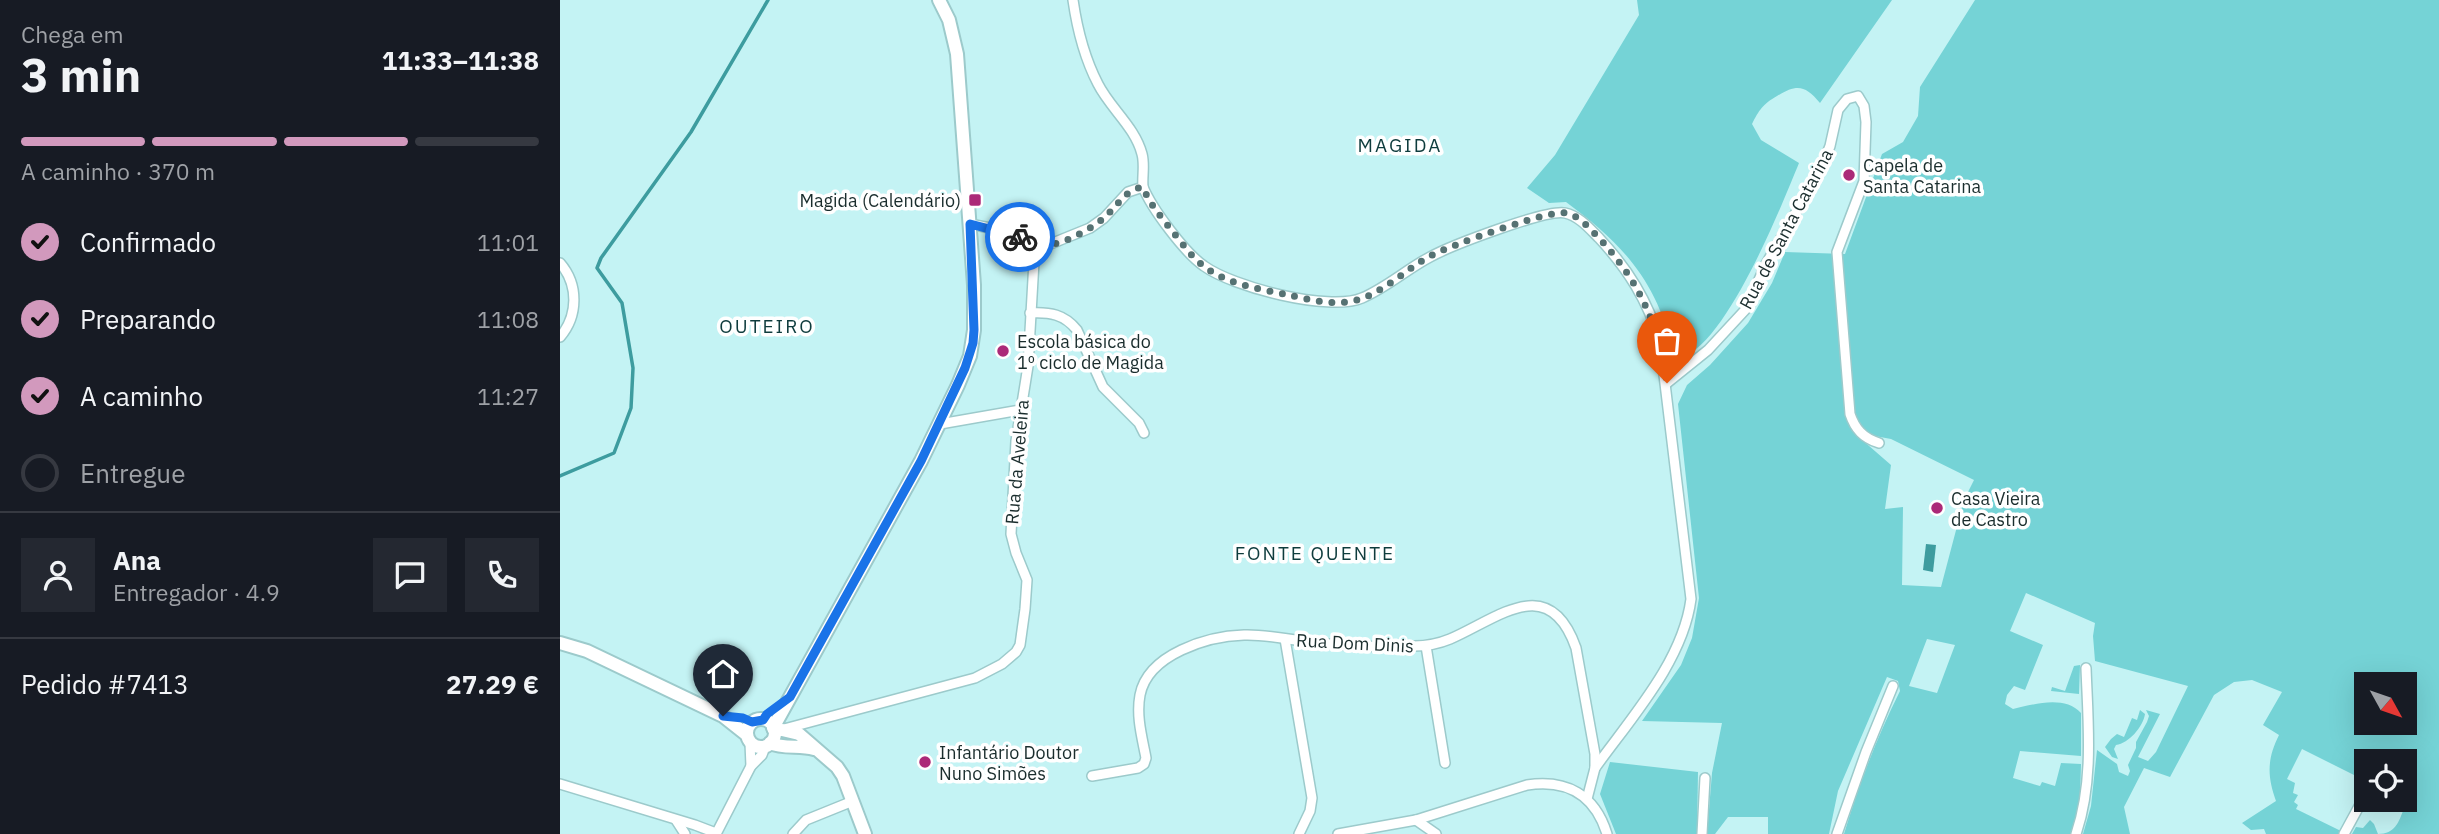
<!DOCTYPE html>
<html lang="pt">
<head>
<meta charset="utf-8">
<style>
	body { margin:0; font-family:"IBM Plex Sans",sans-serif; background:#242831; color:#f1f3f6; height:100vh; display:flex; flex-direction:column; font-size:26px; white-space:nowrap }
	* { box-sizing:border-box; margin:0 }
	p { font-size:23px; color:#9ea1a6 }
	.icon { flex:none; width:38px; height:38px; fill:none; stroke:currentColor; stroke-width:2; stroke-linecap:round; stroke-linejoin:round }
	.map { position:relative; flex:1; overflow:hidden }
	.side { display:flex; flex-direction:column; background:#171b24; width:560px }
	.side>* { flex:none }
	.needle { width:46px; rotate:130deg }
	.controls { position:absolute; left:1794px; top:672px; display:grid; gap:14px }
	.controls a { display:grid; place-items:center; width:63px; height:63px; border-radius:0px; background:#171b24; box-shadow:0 7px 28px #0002; font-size:35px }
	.pin { position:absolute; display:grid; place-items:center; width:60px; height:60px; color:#fff; margin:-72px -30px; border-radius:50% 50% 50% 0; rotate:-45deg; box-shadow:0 0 7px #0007 }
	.pin .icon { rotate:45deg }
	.courier { position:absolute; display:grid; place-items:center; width:70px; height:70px; margin:-35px; border:5px solid #1a73e8; border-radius:50%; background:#fff; color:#222; box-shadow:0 2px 9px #0007 }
	.head em { font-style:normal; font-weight:700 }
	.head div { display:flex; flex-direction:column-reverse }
	.head { display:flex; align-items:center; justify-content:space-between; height:119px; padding:0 21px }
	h1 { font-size:46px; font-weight:700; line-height:52px }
	.bar { display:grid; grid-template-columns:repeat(4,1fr); gap:10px 7px; align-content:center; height:84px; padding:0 21px }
	.bar i { height:9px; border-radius:5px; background:#363941 }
	.bar .selected { background:#d299bd }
	.bar p { grid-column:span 4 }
	.line { display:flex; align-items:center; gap:18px; padding:0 21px; border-top:2px solid #363941 }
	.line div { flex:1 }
	.round { display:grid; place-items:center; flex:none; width:74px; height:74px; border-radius:0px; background:#242831 }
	ol { padding:0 21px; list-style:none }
	li { display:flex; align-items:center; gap:21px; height:77px }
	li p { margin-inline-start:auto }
	li .icon { padding:7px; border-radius:50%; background:#d299bd; color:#111; stroke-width:4 }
	li:last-child { color:#9ea1a6 }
	li i { width:38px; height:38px; border:4px solid #363941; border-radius:50% }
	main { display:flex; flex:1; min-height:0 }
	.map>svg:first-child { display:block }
	.green { fill:#75d3d6; fill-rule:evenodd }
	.water { fill:#3d9c9f }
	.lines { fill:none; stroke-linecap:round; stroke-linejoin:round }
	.stream { stroke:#3d9c9f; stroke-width:3.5 }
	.street-casing { stroke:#9ccacb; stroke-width:12 }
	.secondary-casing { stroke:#9ccacb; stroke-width:16 }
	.street { stroke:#fff; stroke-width:9 }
	.secondary { stroke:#fff; stroke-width:12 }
	.done { stroke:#567273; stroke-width:7; stroke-dasharray:0 12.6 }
	.route { stroke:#1a73e8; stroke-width:9 }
	.poi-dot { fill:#ab2a78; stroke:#fff; stroke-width:2.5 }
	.labels { text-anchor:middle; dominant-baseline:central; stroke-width:7; stroke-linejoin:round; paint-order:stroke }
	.poi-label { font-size:18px; fill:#1a2d2d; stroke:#fff; text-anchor:start }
	.street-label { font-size:18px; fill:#1a2d2d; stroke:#fff }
	.neighbourhood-label { font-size:19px; letter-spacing:2px; fill:#0e3c3d; stroke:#fff }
</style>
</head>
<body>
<main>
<section class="side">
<div class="head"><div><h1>3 min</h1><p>Chega em</p></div><em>11:33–11:38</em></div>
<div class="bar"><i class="selected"></i><i class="selected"></i><i class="selected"></i><i></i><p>A caminho · 370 m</p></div>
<ol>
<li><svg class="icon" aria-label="check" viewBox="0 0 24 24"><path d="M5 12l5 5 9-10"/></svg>Confirmado<p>11:01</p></li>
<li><svg class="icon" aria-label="check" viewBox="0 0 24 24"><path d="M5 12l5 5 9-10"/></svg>Preparando<p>11:08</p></li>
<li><svg class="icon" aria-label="check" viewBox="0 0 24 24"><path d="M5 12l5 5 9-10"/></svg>A caminho<p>11:27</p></li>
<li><i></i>Entregue</li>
</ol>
<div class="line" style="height:126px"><a class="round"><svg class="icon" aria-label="person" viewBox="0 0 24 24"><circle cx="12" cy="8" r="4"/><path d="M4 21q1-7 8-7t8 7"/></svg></a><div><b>Ana</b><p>Entregador · 4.9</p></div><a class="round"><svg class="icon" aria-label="chat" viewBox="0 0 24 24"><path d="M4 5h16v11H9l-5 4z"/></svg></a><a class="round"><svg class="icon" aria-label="phone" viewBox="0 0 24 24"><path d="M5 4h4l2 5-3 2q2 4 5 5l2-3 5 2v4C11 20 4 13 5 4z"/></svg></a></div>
<div class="line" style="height:91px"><div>Pedido #7413</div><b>27.29 €</b></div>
</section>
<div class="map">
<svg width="1879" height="834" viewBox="0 0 1879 834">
	<rect width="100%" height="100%" fill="#c4f3f4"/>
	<g class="green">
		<path d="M 1077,0 L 1332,0 L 1260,103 C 1245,85 1237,84 1217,96 C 1203,104 1199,110 1192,124 L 1201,140 L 1239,163 C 1221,207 1167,343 1121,358 L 1113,353 C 1098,282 1063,244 1006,202 L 989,203 L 967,188 L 995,155 L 1079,15 Z"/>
		<path d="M 1415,0 L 1879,0 L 1879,834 L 1792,834 L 1796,827 L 1803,828 L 1810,820 L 1814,824 L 1818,834 C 1835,834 1839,822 1844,808 L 1839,800 L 1844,800 L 1844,761 L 1806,761 L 1806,781 L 1742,749 L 1727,779 L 1735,783 L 1733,793 L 1738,795 L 1734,802 L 1738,805 L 1736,809 L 1781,831 L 1779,834 L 1706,834 L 1704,829 L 1691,830 L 1682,823 L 1716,801 C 1707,776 1707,759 1719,735 L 1703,725 L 1722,692 L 1692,680 L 1674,682 L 1654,695 L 1610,777 L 1584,768 L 1564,807 L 1570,834 L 1523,834 L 1531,806 L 1537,750 L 1557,764 L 1559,772 L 1568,776 L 1570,771 L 1568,765 L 1576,748 L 1576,742 L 1587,722 L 1589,716 L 1586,710 L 1600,714 L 1578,757 L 1588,761 L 1596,752 L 1628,686 L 1535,661 L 1533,636 L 1535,623 L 1466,593 L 1450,631 L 1483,645 L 1465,690 L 1454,686 L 1447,695 L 1445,704 L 1453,709 C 1474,704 1505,695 1521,713 L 1521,756 L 1460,751 L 1453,778 L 1480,786 L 1482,782 L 1495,786 L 1501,763 L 1521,764 L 1520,799 L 1511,834 L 1284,834 C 1299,784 1317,737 1340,691 L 1338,681 L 1327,677 L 1278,791 L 1269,834 L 1208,834 L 1208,817 L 1168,817 L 1155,834 L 1147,834 L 1152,773 L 1162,723 L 1082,721 L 1121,665 L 1132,638 L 1139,598 L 1118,404 L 1127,385 L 1150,365 L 1188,323 L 1212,283 L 1225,252 L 1285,254 L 1322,154 L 1343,142 L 1358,116 L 1360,87 ZM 1293,432 L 1331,439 L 1414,480 L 1404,500 L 1381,587 L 1342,585 L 1343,507 L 1325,509 L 1331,465 ZM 1367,639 L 1395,645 L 1377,693 L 1349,686 ZM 1806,684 L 1844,684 L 1844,723 L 1806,723 Z"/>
		<path d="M 1520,665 L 1519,694 L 1491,691 L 1492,687 L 1505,691 L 1514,666 Z"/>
		<path d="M 1580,710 L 1585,714 C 1583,727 1569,743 1556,745 L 1554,749 L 1558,759 L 1552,757 L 1545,747 L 1551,739 L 1557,734 L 1564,737 L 1572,718 L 1577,720 Z"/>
		<path d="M 1050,762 L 1138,772 L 1137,834 L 1056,834 L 1040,794 Z"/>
	</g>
	<path class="water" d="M 1366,544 L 1376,545 L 1373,572 L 1363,570 Z"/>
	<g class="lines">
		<path class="stream" d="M 0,476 L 54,453 L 71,408 L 73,368 L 62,303 L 37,268 L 41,258 L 131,132 L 208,0"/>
		<defs>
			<g id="street">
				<path d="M 513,0 C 517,28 525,59 538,84 C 550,108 575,127 582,154 C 585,165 582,176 583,187"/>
				<path d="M 410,224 L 440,230 L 475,244 L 488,245 L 530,228 L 544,218 L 568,192 L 583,187 C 592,209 625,253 644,266 C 673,287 769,312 802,298 C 826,288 847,269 870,257 C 890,246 986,209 1005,213 C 1019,216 1029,228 1039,238 C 1068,269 1088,301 1100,342 L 1131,599 C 1123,661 1071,718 1035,768"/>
				<path d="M 0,263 C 19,285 18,316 0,337"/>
				<path d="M 470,313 C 490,312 504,314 517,330 L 543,387 L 579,423 L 584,433"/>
				<path d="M 1107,383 L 1148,350 L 1186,309 L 1206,264 L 1260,171 L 1270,146 L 1278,110 L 1287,99 L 1298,96 L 1304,106 L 1306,122 L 1304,181 L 1277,252 L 1290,414 C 1295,429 1303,438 1319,443"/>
				<path d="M 380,424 L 460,410"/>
				<path d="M 725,639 L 752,798 L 750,811 L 739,834"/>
				<path d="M 866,646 L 885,763"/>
				<path d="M 224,729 L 415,678 L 442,664 L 456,652 L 460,645 L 465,609 L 467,580 L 456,553 L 451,534 L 456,441 L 468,366 L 475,244"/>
				<path d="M 190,743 L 191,766"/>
				<path d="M 532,776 L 578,768 L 584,764 L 586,758 C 582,737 576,716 580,695 C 588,654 648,636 684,635 C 708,634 734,641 758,643 C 790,646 822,648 854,646 C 867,646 878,644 890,639 C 937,619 989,571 1016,648 L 1035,754 L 1035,768 L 1027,799"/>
				<path d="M 0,784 L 135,825 L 156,833"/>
				<path d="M 116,820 L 125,834"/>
				<path d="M 856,820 L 876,834"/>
				<path d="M 156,834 L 191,766 L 202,755 L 205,747"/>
				<path d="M 233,834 L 246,820 L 293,801"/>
				<path d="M 778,834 L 856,820 L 967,785 C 1007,779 1035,795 1047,834"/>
				<path d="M 1142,834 L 1145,778"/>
				<path d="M 1277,834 L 1306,752 L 1333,686"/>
				<path d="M 1516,834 C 1534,781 1528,723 1526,668"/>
				<path d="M 1784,834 L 1803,799"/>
			</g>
			<g id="secondary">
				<path d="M 0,643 L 27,651 L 163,716 L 187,735"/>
				<circle cx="201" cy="733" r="14"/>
				<path d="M 213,728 L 361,461 L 398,385 L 410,356 L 414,330 L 414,285 L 397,54 L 389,20 L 379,0"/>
				<path d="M 214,730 L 222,730 L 239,734 L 277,767 L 283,776 L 305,834"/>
				<path d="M 210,743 C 223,749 240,745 254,749"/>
			</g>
		</defs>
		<use href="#street" class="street-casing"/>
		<use href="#secondary" class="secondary-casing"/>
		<use href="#street" class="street"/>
		<use href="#secondary" class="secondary"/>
	</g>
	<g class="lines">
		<path class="done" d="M 460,237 C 467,240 473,245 481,245 C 501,247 536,227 549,213 C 561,201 566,190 583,187 C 590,205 601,216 612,231 C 621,241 629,254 640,263 C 664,284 699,289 729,295 C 750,300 775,306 797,300 C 825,292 848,267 874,254 C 893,245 988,210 1005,213 C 1019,215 1029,228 1039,238 C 1081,284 1097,322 1107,383"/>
		<path class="route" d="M 163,716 L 183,718 L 192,722 L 203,720 L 207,714 L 230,697 L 361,461 L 405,368 L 413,343 L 414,330 L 410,224 L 460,237"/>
	</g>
	<g class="poi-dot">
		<circle cx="1289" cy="175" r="7"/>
		<rect x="408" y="193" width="14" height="14" rx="3.5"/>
		<circle cx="443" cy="351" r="7"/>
		<circle cx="1377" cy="508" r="7"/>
		<circle cx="365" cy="762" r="7"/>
	</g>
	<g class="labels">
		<g class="poi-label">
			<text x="1303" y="165">Capela de<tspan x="1303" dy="21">Santa Catarina</tspan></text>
			<text x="401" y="200" text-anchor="end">Magida (Calendário)</text>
			<text x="457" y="341">Escola básica do<tspan x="457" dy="21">1º ciclo de Magida</tspan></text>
			<text x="1391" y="498">Casa Vieira<tspan x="1391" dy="21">de Castro</tspan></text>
			<text x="379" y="752">Infantário Doutor<tspan x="379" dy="21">Nuno Simões</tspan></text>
		</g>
		<g class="street-label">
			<text transform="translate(1226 229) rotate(-62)">Rua de Santa Catarina</text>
			<text transform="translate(457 462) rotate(-85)">Rua da Aveleira</text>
			<text transform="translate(795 643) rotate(3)">Rua Dom Dinis</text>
		</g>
		<g class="neighbourhood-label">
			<text x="840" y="145">MAGIDA</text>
			<text x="207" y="326">OUTEIRO</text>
			<text x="755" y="553">FONTE QUENTE</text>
		</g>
	</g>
</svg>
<div class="controls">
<a><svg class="needle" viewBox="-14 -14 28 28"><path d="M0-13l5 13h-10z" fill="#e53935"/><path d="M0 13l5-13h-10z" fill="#9ea1a6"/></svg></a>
<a><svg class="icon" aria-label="locate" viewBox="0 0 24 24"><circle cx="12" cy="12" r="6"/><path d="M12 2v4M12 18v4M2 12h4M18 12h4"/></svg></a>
</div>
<div class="pin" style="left:1107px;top:383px;background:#ea580c"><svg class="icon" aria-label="bag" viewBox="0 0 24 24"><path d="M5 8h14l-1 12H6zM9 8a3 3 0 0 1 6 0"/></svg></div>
<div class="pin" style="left:163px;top:716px;background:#1f2937"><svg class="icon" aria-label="home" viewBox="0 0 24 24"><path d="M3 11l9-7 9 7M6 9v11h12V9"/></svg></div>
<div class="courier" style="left:460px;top:237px"><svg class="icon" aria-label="bike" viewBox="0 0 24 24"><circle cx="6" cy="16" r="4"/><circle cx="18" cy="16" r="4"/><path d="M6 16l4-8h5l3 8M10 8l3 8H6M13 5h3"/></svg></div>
</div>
</main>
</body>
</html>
